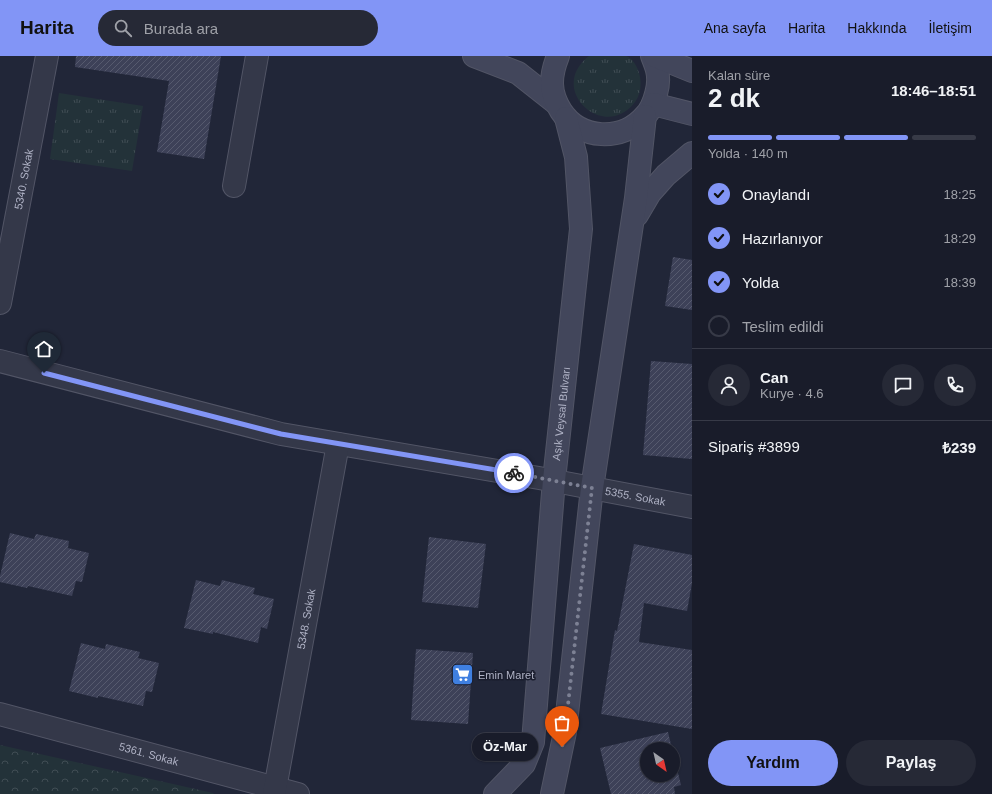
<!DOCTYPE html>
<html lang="tr">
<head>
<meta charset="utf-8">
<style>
	body { margin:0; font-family:Helvetica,sans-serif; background:#262936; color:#f1f3f6; height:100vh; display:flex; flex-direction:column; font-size:15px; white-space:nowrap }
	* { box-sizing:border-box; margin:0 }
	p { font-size:13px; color:#9fa1a8 }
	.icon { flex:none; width:22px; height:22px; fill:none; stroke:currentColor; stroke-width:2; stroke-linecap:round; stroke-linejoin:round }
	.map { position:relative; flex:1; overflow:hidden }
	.sheet { display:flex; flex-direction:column; background:#191c2a; width:300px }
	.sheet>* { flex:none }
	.needle { width:26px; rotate:146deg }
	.tools { position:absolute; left:640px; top:686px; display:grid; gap:8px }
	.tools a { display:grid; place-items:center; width:40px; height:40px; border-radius:50%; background:#191c2a; box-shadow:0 1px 3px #0004,0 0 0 1px #373a47; font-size:20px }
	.pin { position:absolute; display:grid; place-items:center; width:34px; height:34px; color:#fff; margin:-41px -17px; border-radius:50% 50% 50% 0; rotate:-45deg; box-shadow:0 0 4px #0007 }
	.pin .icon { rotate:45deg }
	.courier { position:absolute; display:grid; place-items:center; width:40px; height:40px; margin:-20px; border:3px solid #8295f6; border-radius:50%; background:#fff; color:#222; box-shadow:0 1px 5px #0007 }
	.bubble { position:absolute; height:28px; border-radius:14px; background:#191c2a; box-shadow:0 1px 3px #0004,0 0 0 1px #373a47; font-size:13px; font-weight:800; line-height:28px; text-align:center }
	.overview em { font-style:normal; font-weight:800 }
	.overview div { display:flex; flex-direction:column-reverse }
	.overview { display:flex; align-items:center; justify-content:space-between; height:68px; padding:0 16px }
	h1 { font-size:26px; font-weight:800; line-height:30px }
	.bar { display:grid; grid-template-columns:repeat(4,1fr); gap:6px 4px; align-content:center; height:48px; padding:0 16px }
	.bar i { height:5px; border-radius:3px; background:#373a47 }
	.bar .current { background:#8295f6 }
	.bar p { grid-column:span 4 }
	.line { display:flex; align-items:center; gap:10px; padding:0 16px; border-top:1px solid #373a47 }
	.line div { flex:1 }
	.round { display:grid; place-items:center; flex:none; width:42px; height:42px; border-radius:21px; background:#262936 }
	ol { padding:0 16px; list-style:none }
	li { display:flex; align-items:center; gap:12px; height:44px }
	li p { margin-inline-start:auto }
	li .icon { padding:4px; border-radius:50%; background:#8295f6; color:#111; stroke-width:4 }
	li:last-child { color:#9fa1a8 }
	li i { width:22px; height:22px; border:2px solid #373a47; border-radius:50% }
	.button { display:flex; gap:8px; margin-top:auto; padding:8px 16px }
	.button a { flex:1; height:46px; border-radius:24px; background:#8295f6; color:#111; font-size:16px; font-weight:800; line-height:46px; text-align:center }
	.button a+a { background:#262936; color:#f1f3f6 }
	header { display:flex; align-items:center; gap:24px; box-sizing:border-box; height:56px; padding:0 20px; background:#8295f6; color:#111 }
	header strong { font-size:19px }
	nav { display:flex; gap:22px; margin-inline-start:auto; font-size:14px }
	.search { width:280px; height:36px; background:#262936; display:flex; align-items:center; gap:10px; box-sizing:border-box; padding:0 14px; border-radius:22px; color:#9fa1a8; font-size:15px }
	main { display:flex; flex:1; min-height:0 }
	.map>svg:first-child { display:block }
	.grass { fill:url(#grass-tufts) }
	.forest { fill:url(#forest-crowns) }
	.building { fill:url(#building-hatch) }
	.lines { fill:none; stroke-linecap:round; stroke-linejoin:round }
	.street-casing { stroke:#525566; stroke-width:24 }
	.secondary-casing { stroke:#525566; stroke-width:24 }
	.street { stroke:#343849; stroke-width:22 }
	.secondary { stroke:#42465b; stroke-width:22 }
	.done { stroke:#7d8194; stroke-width:4; stroke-dasharray:0 7.2 }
	.route { stroke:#8295f6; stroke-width:5 }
	.labels { text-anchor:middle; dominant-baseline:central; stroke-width:3; stroke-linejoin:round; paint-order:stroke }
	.street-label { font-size:11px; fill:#afb2c5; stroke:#1a1d2d }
	.poi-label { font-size:11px; fill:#afb2c5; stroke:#1a1d2d; text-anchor:start }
</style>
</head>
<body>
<header>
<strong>Harita</strong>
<div class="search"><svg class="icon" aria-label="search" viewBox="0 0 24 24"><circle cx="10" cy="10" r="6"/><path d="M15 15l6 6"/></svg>Burada ara</div>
<nav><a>Ana sayfa</a><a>Harita</a><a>Hakkında</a><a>İletişim</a></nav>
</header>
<main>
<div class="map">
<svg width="692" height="738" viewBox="0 0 692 738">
	<defs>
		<pattern id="grass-tufts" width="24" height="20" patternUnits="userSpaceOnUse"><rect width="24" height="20" fill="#233239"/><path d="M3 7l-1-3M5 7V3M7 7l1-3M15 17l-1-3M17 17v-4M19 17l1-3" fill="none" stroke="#404d54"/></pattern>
		<pattern id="forest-crowns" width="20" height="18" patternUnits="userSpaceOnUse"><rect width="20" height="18" fill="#233239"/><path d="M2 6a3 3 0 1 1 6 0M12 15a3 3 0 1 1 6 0" fill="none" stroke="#404d54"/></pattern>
		<pattern id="building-hatch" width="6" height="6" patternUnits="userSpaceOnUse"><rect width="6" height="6" fill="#3d4158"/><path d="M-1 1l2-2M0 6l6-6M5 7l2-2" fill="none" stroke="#565a6e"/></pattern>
	</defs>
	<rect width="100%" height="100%" fill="#212638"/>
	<g class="grass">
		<path d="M 589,0 C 598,0 607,0 617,0 C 619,0 623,0 626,0 C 630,1 633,5 635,8 C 642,19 643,35 635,46 C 604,87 546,33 589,0 Z"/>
		<path d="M 59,37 L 143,50 L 132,115 L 50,103 Z"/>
	</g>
	<path class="forest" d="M 0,689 L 213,737 L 214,738 L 0,738 Z"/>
	<g class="building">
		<path d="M 76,0 L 221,0 L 204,103 L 157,96 L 169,25 L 75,11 Z"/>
		<path d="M 673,201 L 692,204 L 692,254 L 665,250 Z"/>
		<path d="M 651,305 L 692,308 L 692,403 L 643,399 Z"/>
		<path d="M 10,477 L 34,483 L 36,478 L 69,485 L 68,492 L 89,497 L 82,526 L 76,525 L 72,540 L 28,530 L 27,532 L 0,526 L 0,520 Z"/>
		<path d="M 429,481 L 486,488 L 478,552 L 422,546 Z"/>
		<path d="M 634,488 L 692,499 L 692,527 L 687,555 L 644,547 L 639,586 L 692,594 L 692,673 L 601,658 L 615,574 L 617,575 Z"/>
		<path d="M 196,524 L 220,530 L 222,524 L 255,532 L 253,538 L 274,543 L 267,573 L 261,571 L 258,587 L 213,576 L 213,578 L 184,572 Z"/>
		<path d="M 81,587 L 105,593 L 106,588 L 140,596 L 138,602 L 159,607 L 152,636 L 146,635 L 143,650 L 98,640 L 98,642 L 69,635 Z"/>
		<path d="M 416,593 L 473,597 L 468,668 L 411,664 Z"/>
		<path d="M 668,676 L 672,693 L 647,693 L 647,719 L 673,719 L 673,697 L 681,729 L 674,731 L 675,738 L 611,738 L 600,692 Z"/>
	</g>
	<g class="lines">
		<defs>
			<g id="street">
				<path d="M 234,130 L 257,0"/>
				<path id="s1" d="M 0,247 L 47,0"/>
				<path id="s2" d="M 0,305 L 281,378 L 539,422 L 692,451"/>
				<path id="s3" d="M 0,658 L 298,738"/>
				<path id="s4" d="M 274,738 L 338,388"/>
			</g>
			<g id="secondary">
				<path d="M 474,0 L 518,17 L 556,47"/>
				<path d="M 558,0 C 550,20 549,36 561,55 C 580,84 622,86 645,60 C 651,54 654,46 656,38 C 658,31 659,22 657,14 C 656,10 654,5 652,0"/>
				<path d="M 655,0 L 692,15"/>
				<path d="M 653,48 L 692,58"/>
				<path d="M 637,159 L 650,137 L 666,119 L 692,97"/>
				<path id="s5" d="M 495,738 L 524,708 L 533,686 L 554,424 L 581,173 L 576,101 L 566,62"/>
				<path d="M 552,738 L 565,676 L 592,432 L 636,142 L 645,60"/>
			</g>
		</defs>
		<use href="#street" class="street-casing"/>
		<use href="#secondary" class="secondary-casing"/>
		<use href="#street" class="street"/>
		<use href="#secondary" class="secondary"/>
	</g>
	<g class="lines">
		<path class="done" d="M 514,417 L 592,432 L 565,676 L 562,691"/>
		<path class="route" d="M 44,317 L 281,378 L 514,417"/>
	</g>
	<defs>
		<symbol id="supermarket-square" viewBox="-11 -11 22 22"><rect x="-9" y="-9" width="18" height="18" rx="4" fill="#3f7fe0" stroke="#1a1d2d"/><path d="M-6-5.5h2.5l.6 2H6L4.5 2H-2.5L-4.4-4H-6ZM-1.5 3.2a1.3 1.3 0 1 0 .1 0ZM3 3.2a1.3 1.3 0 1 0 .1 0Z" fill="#fff"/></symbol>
	</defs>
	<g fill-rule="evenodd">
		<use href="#supermarket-square" x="450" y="606" width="25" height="25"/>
	</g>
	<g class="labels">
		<g class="street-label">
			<text stroke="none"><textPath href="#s1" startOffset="126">5340. Sokak</textPath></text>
			<text stroke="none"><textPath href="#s5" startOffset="395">Aşık Veysal Bulvarı</textPath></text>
			<text stroke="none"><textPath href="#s2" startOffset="650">5355. Sokak</textPath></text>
			<text stroke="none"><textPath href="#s4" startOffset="178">5348. Sokak</textPath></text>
			<text stroke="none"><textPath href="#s3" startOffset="154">5361. Sokak</textPath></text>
		</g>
		<g class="poi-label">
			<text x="478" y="619">Emin Maret</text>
		</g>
	</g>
</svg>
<div class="tools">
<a><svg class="needle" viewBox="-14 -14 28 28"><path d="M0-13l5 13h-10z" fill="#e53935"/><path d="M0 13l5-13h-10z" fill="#9fa1a8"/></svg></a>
</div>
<div class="pin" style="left:562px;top:691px;background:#ea580c"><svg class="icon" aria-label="bag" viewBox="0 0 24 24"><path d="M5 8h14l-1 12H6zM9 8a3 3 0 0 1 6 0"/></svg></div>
<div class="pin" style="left:44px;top:317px;background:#1f2937"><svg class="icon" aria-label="home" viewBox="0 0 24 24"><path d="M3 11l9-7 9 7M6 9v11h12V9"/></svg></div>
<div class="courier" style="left:514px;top:417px"><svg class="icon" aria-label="bike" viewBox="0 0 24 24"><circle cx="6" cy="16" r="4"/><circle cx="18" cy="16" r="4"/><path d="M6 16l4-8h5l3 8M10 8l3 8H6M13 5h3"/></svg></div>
<div class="bubble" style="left:472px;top:677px;width:66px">Öz-Mar</div>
</div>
<section class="sheet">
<div class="overview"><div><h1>2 dk</h1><p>Kalan süre</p></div><em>18:46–18:51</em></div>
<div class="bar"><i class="current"></i><i class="current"></i><i class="current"></i><i></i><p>Yolda · 140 m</p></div>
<ol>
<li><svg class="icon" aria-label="check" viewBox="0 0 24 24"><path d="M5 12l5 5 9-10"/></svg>Onaylandı<p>18:25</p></li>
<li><svg class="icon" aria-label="check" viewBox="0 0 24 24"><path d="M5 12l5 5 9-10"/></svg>Hazırlanıyor<p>18:29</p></li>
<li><svg class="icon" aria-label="check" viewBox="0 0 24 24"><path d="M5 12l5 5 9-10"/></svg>Yolda<p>18:39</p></li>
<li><i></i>Teslim edildi</li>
</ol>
<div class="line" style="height:72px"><a class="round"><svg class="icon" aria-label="person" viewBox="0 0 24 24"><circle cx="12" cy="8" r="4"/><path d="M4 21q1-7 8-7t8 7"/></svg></a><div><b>Can</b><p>Kurye · 4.6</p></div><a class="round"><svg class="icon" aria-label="chat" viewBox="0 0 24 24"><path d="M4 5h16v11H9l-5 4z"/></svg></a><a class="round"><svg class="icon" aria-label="phone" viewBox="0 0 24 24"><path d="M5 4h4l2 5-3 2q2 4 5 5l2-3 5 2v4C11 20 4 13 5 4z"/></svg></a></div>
<div class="line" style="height:52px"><div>Sipariş #3899</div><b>₺239</b></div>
<div class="button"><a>Yardım</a><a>Paylaş</a></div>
</section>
</main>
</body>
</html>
